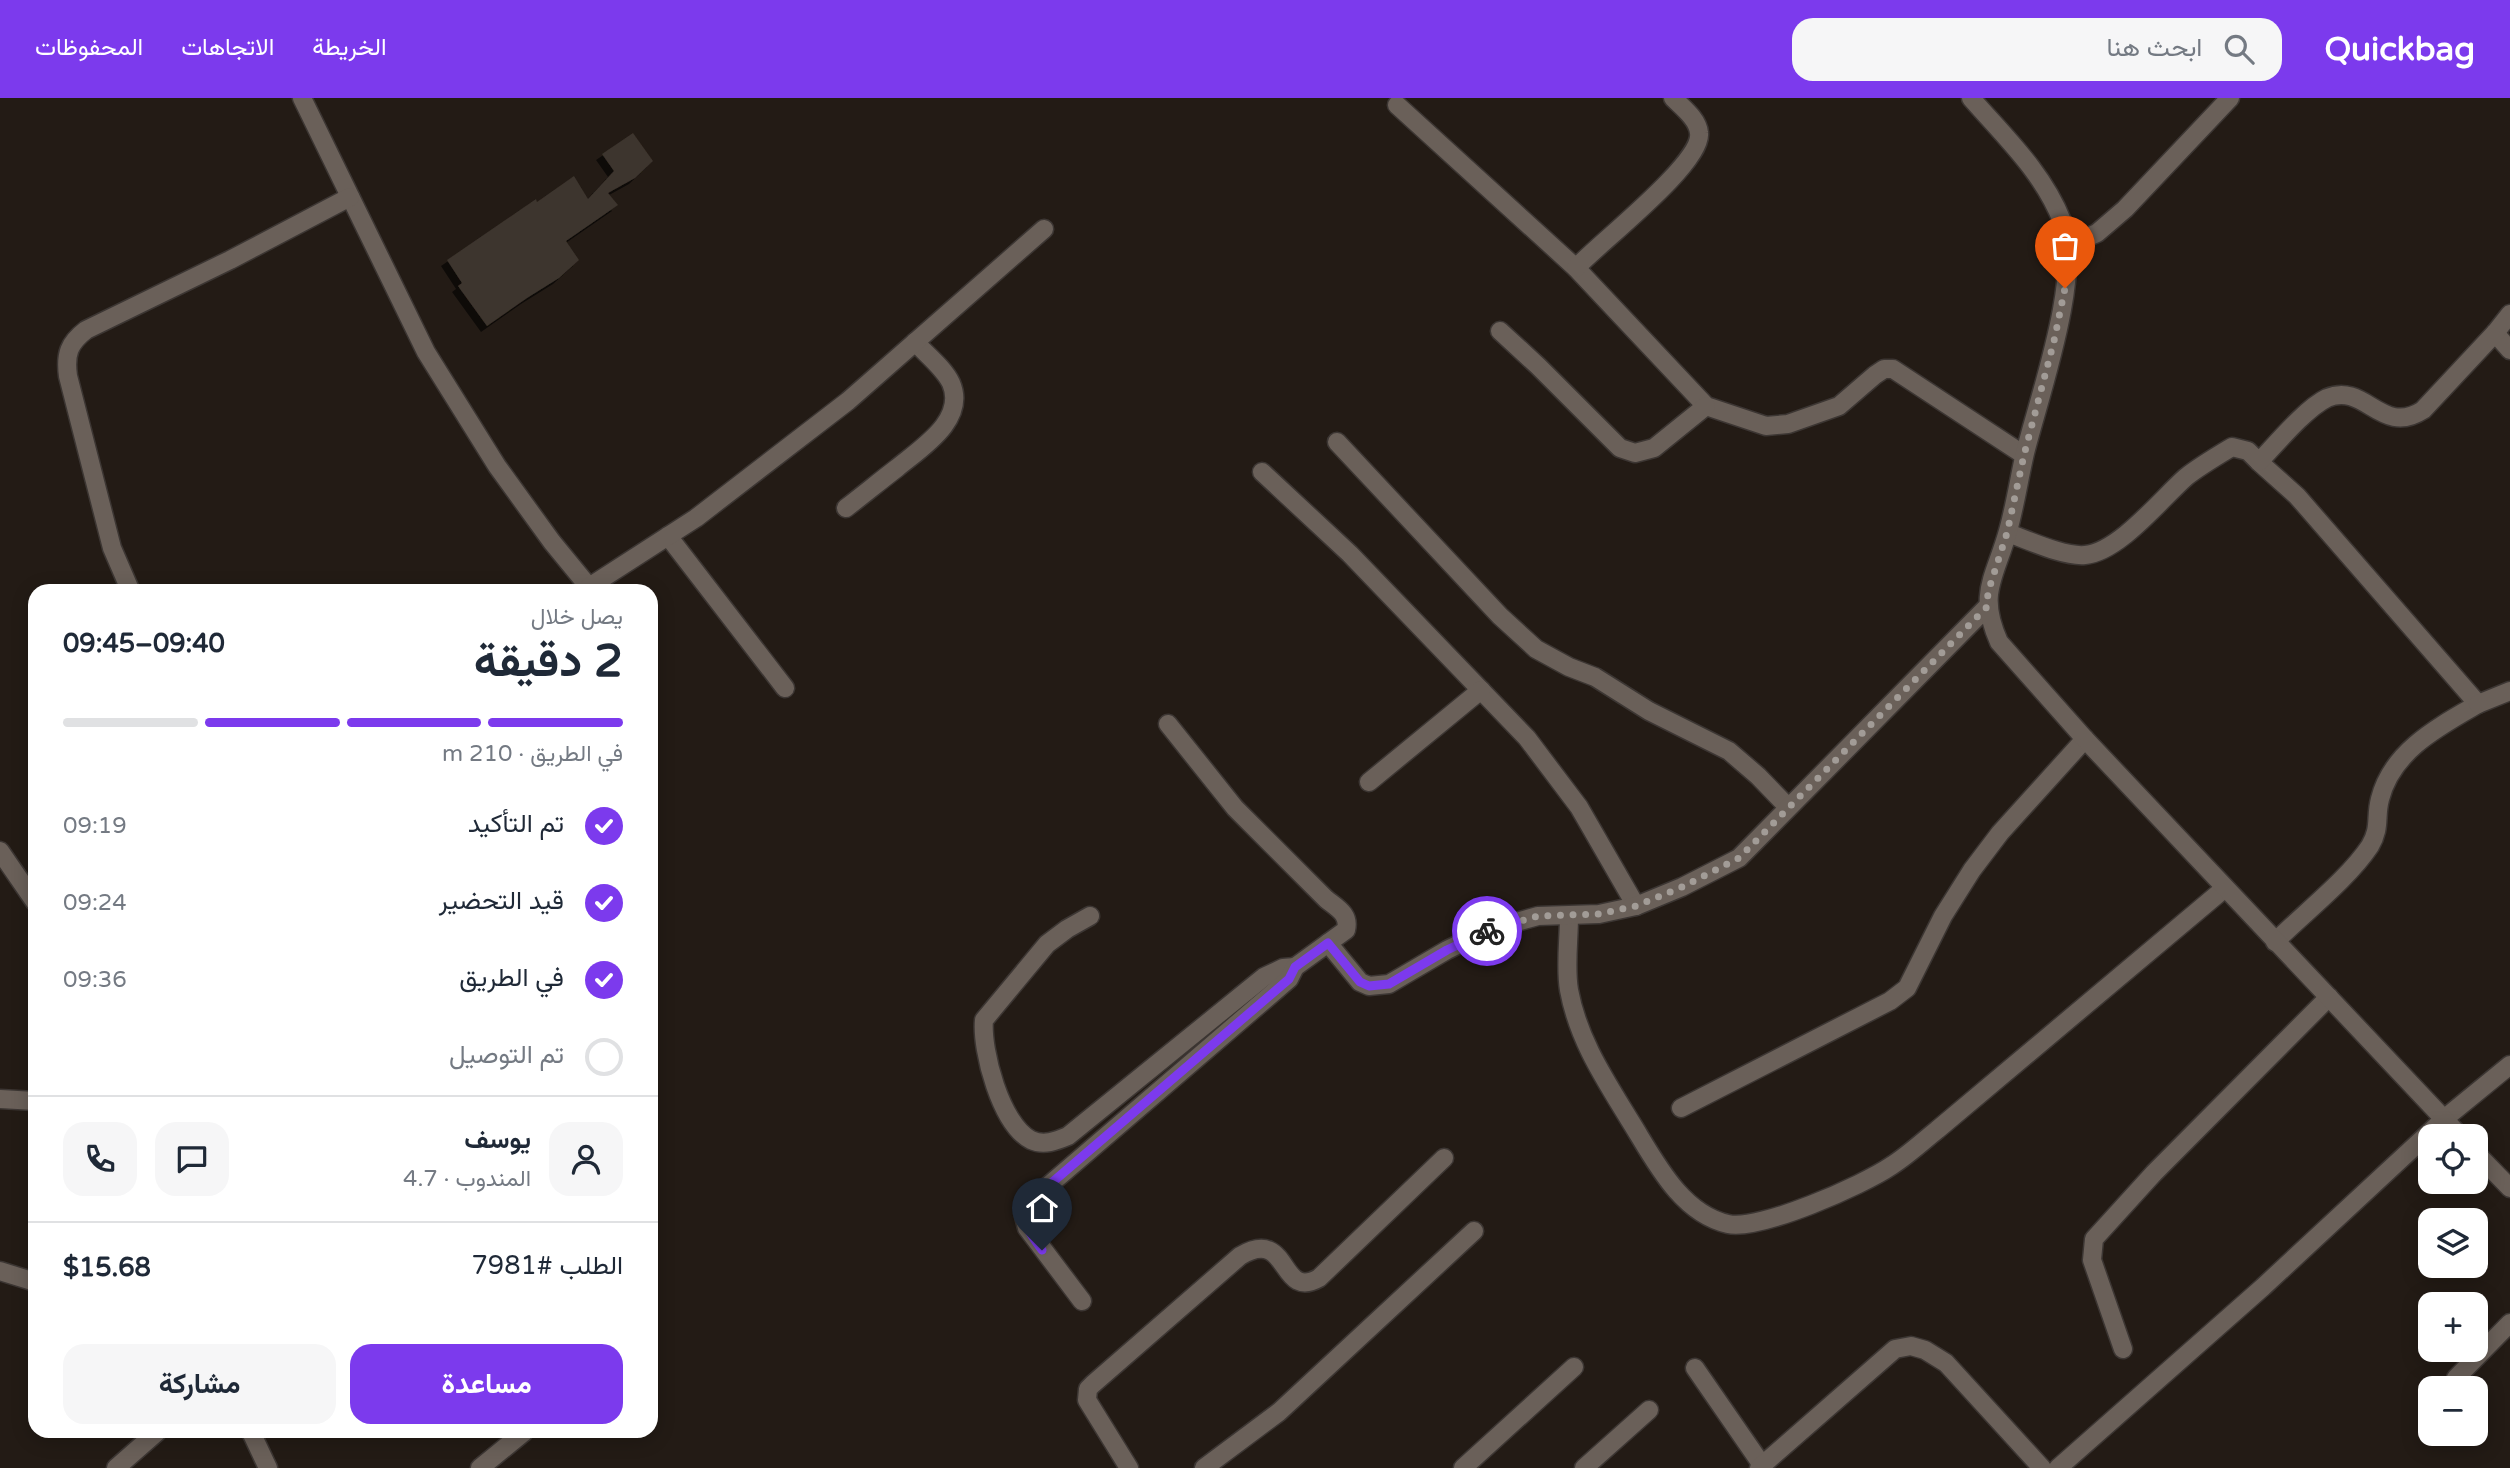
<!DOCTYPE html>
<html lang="ar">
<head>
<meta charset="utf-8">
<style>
	body { margin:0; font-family:"Varela Round",Vazirmatn,sans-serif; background:#f6f6f7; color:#1f2937; direction:rtl; height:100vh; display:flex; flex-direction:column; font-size:26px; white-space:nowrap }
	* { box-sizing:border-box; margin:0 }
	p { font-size:23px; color:#747a83 }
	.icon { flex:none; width:38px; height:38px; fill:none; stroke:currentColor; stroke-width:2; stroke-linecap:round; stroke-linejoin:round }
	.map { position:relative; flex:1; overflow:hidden; direction:ltr }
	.sheet { position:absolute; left:28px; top:486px; width:630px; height:854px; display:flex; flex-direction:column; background:#fff; border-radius:21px; box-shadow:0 4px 18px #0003; direction:rtl }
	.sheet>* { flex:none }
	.tools { position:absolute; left:2418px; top:1026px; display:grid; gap:14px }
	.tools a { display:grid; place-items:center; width:70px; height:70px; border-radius:14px; background:#fff; box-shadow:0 4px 18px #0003; font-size:35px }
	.pin { position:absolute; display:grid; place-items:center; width:60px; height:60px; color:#fff; margin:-72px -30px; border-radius:50% 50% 50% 0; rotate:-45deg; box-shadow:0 0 7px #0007 }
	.pin .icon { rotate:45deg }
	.courier { position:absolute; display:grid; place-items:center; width:70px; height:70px; margin:-35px; border:5px solid #7c3aed; border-radius:50%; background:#fff; color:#222; box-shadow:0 2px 9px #0007 }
	.headline em { font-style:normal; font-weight:700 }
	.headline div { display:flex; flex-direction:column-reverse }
	.headline { display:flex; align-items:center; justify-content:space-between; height:119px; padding:0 35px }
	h1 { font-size:46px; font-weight:700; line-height:52px }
	.bar { display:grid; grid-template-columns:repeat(4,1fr); gap:10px 7px; align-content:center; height:84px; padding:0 35px }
	.bar i { height:9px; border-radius:5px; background:#e0e1e3 }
	.bar .active { background:#7c3aed }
	.bar p { grid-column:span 4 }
	.line { display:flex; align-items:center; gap:18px; padding:0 35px; border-top:2px solid #e0e1e3 }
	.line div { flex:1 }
	.round { display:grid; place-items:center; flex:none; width:74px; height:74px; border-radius:21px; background:#f6f6f7 }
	ol { padding:0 35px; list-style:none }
	li { display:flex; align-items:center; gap:21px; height:77px }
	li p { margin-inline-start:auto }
	li .icon { padding:7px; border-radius:50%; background:#7c3aed; color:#fff; stroke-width:4 }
	li:last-child { color:#747a83 }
	li i { width:38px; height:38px; border:4px solid #e0e1e3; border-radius:50% }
	.button { display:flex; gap:14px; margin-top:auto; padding:14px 35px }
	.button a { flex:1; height:80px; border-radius:21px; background:#7c3aed; color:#fff; font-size:28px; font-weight:700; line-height:80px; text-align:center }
	.button a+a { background:#f6f6f7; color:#1f2937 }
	header { display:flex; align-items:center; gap:42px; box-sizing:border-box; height:98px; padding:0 35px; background:#7c3aed; color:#fff }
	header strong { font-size:33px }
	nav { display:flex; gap:38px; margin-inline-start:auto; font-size:24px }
	.search { width:490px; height:63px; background:#f6f6f7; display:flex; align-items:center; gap:18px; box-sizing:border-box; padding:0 24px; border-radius:21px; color:#747a83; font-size:26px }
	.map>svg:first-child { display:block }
	.building { fill:#3c342d; filter:url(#shadow) }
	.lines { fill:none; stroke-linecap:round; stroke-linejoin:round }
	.minor-casing { stroke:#3c3633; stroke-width:21 }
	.tertiary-casing { stroke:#3c3633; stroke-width:21 }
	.minor { stroke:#6a6059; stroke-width:18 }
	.tertiary { stroke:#6a6059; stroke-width:18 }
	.done { stroke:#a29c97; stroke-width:7; stroke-dasharray:0 12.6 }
	.route { stroke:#7c3aed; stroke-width:9 }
</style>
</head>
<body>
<header>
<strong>Quickbag</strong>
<div class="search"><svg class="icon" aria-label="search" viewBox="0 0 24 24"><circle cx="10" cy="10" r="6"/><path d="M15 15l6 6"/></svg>ابحث هنا</div>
<nav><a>الخريطة</a><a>الاتجاهات</a><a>المحفوظات</a></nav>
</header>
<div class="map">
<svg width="2510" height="1370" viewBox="0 0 2510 1370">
	<defs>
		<filter id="shadow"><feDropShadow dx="-6" dy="6" stdDeviation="0" flood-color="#0009"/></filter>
	</defs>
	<rect width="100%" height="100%" fill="#231b15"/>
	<path class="building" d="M 633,35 L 653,63 L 635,80 L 608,95 L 618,107 L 566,143 L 579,162 L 559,180 L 527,200 L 487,228 L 458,188 L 462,185 L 447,162 L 536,101 L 537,104 L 574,78 L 588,101 L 614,73 L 602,56 Z"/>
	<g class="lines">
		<defs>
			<g id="minor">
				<path d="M 302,0 L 426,254 L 497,368 L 552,444 L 593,494"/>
				<path d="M 1397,7 L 1576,170 L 1706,308 L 1766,328 L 1788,326 L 1839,308 L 1875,277 L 1884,271 L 1893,271 L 2024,357"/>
				<path d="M 2068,148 L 2097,135 L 2125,111 L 2230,0"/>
				<path d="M 1576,170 C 1599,145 1703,65 1699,35 C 1698,21 1682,9 1673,0"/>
				<path d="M 1500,233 L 1538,268 L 1620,350 L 1635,355 L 1654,350 L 1706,308"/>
				<path d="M 2495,235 L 2510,252"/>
				<path d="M 1337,344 L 1500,518 L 1536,551 L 1569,569 L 1595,579 L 1649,613 L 1729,653 L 1758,678 L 1788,709"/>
				<path d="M 2259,364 L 2297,398 L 2478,606 C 2438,629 2392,653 2380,701 C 2375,720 2381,729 2370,748 C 2348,781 2304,815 2275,844"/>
				<path d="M 1262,374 L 1350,456 L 1527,640 L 1579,709 L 1636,808"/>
				<path d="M 846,410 C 863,397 880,383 897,370 C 921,350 967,322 951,285 C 944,270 926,256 915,244"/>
				<path d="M 2008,435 C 2028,442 2064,459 2085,457 C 2119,454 2161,401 2186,379 C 2200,368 2217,358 2232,349 L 2248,353 L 2259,364 C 2276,346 2306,310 2327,300 C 2366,284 2381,339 2423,312 L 2495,235 L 2510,216"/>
				<path d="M 668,438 L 785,590"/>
				<path d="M 589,489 L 696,420 L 848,303 L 1044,131"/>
				<path d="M 131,494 L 112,450 L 68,278 C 65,256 69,245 86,232 L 230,162 L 350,99"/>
				<path d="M 2478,606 L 2510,593"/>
				<path d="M 1369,684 L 1481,592"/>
				<path d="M 0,753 L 35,804"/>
				<path d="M 1090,818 L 1067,831 L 1047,846 L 984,922 C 981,952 1001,1027 1031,1042 C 1044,1048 1056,1043 1068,1038 L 1264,879 L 1283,870 L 1295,869"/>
				<path d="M 1569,818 C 1569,842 1565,869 1569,892 C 1578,941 1604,980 1629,1021 C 1653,1059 1679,1115 1728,1126 C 1760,1133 1863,1087 1891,1068 C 1907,1058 1922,1044 1937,1032 L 2225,790"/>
				<path d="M 1328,845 L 1360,884 L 1369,888 L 1389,886 L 1447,852 L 1488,832 L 1538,818 L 1599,816 L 1636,808 L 1682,789 L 1739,760 L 1987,509"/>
				<path d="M 0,1001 L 35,1003"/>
				<path d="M 1681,1010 L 1890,903 L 1907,890 L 1943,818 L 1972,772 L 2000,735 L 2085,641"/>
				<path d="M 0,1173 L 35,1184"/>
				<path d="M 1082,1203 L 1027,1130 L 1024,1118 L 1027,1106 L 1289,881 L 1295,869 L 1346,832 C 1350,816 1337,810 1326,801 L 1235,710 L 1168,626"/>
				<path d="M 2123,1251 L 2092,1162 L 2094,1141 L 2154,1075 L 2329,899"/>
				<path d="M 1695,1270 L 1762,1367"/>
				<path d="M 2456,1280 L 2510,1225"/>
				<path d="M 251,1334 L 268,1370"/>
				<path d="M 116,1370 L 157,1334"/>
				<path d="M 480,1370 L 524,1334"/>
				<path d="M 1129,1370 L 1087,1302 L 1088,1291 L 1093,1286 L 1240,1158 C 1291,1128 1278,1203 1319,1180 L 1444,1060"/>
				<path d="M 1204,1370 L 1279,1314 L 1474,1133"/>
				<path d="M 1463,1370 L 1574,1269"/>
				<path d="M 1584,1370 L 1649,1312"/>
				<path d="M 1759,1370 L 1895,1251 L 1911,1248 L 1925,1252 L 1946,1265 L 2042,1370"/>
				<path d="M 2058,1370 L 2263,1189 L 2444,1021 L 2510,967"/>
			</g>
			<g id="tertiary">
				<path d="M 1971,0 C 2004,38 2043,74 2062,123 C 2083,175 2039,299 2025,355 C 2019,381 2015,408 2008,433 C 1995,480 1977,495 1999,544 L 2085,641 L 2460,1038"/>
				<path d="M 2476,1055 L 2510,1090"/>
			</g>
		</defs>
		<use href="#minor" class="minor-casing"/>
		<use href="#tertiary" class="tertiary-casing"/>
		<use href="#minor" class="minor"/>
		<use href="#tertiary" class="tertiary"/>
	</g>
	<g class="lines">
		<path class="done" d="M 1487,833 L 1538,818 L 1599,816 L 1636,808 L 1682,789 L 1739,760 L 1987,509 L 1988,494 L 2007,435 L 2024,357 L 2054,243 L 2065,190"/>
		<path class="route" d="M 1042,1152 C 1030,1135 1021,1127 1027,1106 L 1289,881 L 1295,869 L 1328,845 L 1360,884 L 1369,888 L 1389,886 L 1447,852 L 1487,833"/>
	</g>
</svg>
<div class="tools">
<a><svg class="icon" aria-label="locate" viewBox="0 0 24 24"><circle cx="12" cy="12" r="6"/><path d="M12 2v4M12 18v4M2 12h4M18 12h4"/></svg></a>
<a><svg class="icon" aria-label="layers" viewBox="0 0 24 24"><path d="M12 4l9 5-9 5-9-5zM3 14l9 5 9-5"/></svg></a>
<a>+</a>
<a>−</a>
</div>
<div class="pin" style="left:2065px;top:190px;background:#ea580c"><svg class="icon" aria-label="bag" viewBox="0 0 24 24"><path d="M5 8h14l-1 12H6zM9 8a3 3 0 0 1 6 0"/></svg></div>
<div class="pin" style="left:1042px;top:1152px;background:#1f2937"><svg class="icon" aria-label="home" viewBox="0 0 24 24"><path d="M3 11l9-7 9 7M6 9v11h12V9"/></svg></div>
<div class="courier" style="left:1487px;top:833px"><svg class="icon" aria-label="bike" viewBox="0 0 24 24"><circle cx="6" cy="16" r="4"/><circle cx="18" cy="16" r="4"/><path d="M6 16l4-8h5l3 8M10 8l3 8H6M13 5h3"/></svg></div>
<section class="sheet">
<div class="headline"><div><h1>2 دقيقة</h1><p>يصل خلال</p></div><em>09:40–09:45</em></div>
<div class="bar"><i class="active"></i><i class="active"></i><i class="active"></i><i></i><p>في الطريق · 210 m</p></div>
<ol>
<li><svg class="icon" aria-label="check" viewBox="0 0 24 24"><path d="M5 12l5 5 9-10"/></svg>تم التأكيد<p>09:19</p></li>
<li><svg class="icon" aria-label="check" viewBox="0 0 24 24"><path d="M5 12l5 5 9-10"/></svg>قيد التحضير<p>09:24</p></li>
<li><svg class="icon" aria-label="check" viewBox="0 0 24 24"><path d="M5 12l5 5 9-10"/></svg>في الطريق<p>09:36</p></li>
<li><i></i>تم التوصيل</li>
</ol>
<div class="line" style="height:126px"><a class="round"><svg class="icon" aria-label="person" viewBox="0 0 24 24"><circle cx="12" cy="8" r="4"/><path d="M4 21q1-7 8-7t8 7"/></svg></a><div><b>يوسف</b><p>المندوب · 4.7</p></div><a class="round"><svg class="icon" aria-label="chat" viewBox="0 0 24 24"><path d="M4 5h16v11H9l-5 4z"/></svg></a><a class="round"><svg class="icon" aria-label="phone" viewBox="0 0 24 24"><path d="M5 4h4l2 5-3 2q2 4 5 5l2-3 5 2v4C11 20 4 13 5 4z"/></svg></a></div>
<div class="line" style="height:91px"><div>الطلب #7981</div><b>$15.68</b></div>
<div class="button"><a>مساعدة</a><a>مشاركة</a></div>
</section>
</div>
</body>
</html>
